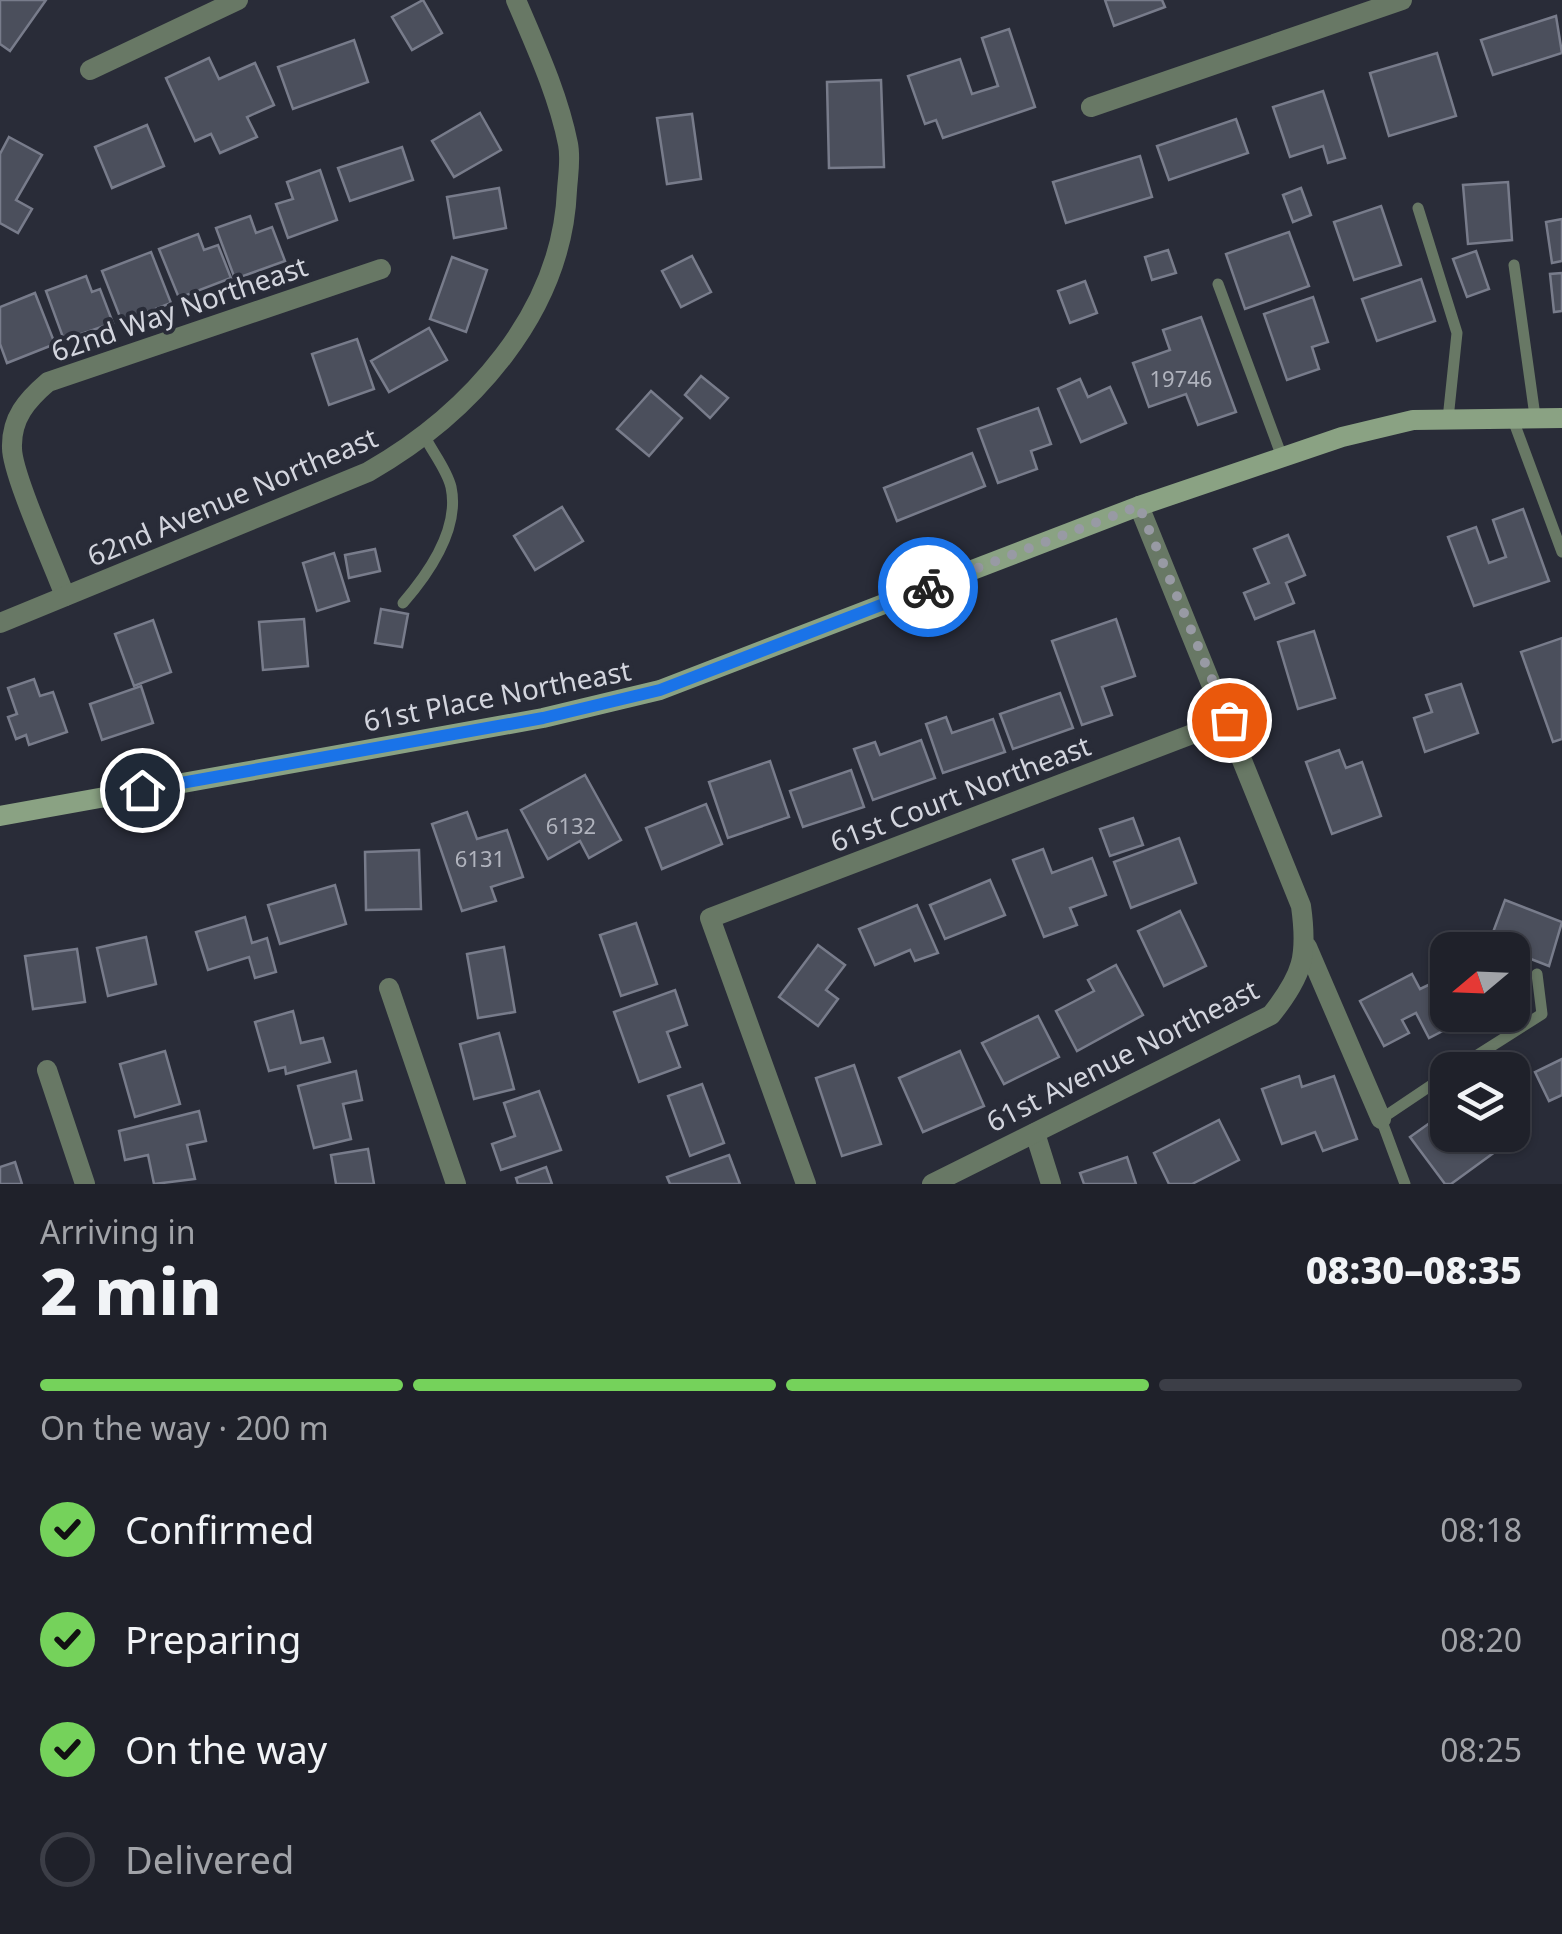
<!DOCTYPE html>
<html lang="en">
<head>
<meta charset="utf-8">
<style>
	body { margin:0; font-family:"Noto Sans",sans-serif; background:#2c2e36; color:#f1f3f6; height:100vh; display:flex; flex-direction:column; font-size:38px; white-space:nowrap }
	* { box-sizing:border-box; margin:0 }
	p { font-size:32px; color:#a1a3a8 }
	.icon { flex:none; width:55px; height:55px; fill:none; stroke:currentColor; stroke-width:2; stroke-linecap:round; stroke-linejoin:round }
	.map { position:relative; height:1184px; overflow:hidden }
	.side { display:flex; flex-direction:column; background:#1f212a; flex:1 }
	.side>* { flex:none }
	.needle { width:65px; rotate:251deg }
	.fabs { position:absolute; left:1430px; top:932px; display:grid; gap:20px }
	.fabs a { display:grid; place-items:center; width:100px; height:100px; border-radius:20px; background:#1f212a; box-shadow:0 2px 8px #0004,0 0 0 2px #3c3e47; font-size:50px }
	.pin { position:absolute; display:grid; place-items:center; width:85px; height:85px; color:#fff; margin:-42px; border:5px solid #fff; border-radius:50%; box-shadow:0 2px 10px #0007 }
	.courier { position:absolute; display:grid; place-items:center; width:100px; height:100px; margin:-50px; border:8px solid #1a73e8; border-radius:50%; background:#fff; color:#222; box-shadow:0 2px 12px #0007 }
	.headline em { font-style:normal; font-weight:800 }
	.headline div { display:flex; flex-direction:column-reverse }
	.headline { display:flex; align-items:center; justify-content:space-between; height:170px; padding:0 40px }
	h1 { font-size:65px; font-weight:800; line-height:75px }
	.bar { display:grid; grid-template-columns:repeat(4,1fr); gap:15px 10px; align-content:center; height:120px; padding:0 40px }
	.bar i { height:12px; border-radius:8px; background:#3c3e47 }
	.bar .active { background:#75d25b }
	.bar p { grid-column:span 4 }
	ol { padding:0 40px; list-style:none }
	li { display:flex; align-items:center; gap:30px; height:110px }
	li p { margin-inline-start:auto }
	li .icon { padding:10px; border-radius:50%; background:#75d25b; color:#111; stroke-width:4 }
	li:last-child { color:#a1a3a8 }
	li i { width:55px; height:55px; border:5px solid #3c3e47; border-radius:50% }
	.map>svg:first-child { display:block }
	.building { fill:#4b4f5c; stroke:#787c8b; stroke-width:2.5 }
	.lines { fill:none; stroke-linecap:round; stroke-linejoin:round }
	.service { stroke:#687865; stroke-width:11 }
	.minor { stroke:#687865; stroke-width:20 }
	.tertiary { stroke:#687865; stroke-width:20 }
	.secondary { stroke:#8aa283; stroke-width:20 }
	.done { stroke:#989aa4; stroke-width:10; stroke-dasharray:0 18 }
	.route { stroke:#1a73e8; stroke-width:12 }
	.labels { text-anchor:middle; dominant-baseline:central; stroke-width:8; stroke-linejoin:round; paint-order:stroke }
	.number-label { font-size:22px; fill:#b1b4be }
	.street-label { font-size:28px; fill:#d3d5de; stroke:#292c38 }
</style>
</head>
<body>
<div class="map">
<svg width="1562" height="1184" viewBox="0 0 1562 1184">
	<rect width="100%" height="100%" fill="#292c38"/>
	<g class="building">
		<path d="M 0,0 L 46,0 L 10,51 L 0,44 Z"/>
		<path d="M 423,0 L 442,33 L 412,50 L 392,17 Z"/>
		<path d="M 1105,0 L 1162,0 L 1165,7 L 1114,26 Z"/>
		<path d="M 1556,16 L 1562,53 L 1493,75 L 1481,40 Z"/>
		<path d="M 1009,29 L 1035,107 L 943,138 L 936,120 L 925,124 L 908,76 L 960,59 L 972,94 L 998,86 L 982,38 Z"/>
		<path d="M 354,40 L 368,82 L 293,109 L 278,67 Z"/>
		<path d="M 1437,53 L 1456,116 L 1389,136 L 1370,73 Z"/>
		<path d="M 209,58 L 219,79 L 255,63 L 274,105 L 247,117 L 257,137 L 220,153 L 211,134 L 195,141 L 166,78 Z"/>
		<path d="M 881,80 L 884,167 L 829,168 L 827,82 Z"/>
		<path d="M 1323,91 L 1345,158 L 1328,163 L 1323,146 L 1290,157 L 1273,107 Z"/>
		<path d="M 480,113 L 501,150 L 454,177 L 432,141 Z"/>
		<path d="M 692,114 L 701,179 L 667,184 L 657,118 Z"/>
		<path d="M 1236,119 L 1248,153 L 1169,180 L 1157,146 Z"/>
		<path d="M 147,125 L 164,166 L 112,188 L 95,147 Z"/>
		<path d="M 9,137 L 42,155 L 16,200 L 32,209 L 18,233 L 0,223 L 0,154 Z"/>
		<path d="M 402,147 L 413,180 L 350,201 L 338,168 Z"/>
		<path d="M 1140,156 L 1152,197 L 1066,223 L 1053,182 Z"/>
		<path d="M 320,170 L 337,220 L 288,238 L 276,204 L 293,199 L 287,182 Z"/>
		<path d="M 1508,182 L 1512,240 L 1468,244 L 1463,185 Z"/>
		<path d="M 499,188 L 506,228 L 454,238 L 447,197 Z"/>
		<path d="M 1301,188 L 1311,215 L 1293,222 L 1283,195 Z"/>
		<path d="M 1381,206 L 1401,265 L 1354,280 L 1334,222 Z"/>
		<path d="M 250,216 L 256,233 L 272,227 L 285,261 L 235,279 L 216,228 Z"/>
		<path d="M 1562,219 L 1562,261 L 1552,263 L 1546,222 Z"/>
		<path d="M 1289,232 L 1309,286 L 1245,309 L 1226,254 Z"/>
		<path d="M 198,234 L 204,250 L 218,245 L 231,278 L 179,298 L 159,249 Z"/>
		<path d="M 1168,250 L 1176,273 L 1152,280 L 1145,257 Z"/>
		<path d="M 1476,251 L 1489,289 L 1467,297 L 1453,259 Z"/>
		<path d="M 151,252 L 171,303 L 122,322 L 102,271 Z"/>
		<path d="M 692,256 L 711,292 L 681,307 L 662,271 Z"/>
		<path d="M 452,257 L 487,270 L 466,332 L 430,319 Z"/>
		<path d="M 1562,273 L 1562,311 L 1554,312 L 1550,274 Z"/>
		<path d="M 86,276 L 92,292 L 100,289 L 113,323 L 64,340 L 46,291 Z"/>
		<path d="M 1421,279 L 1435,321 L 1377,341 L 1362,299 Z"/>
		<path d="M 1085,281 L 1097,313 L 1070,323 L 1058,291 Z"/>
		<path d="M 35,293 L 55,344 L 7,363 L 0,344 L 0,307 Z"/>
		<path d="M 1313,297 L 1328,342 L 1312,347 L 1319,369 L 1287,380 L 1264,314 Z"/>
		<path d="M 1201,317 L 1236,412 L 1198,425 L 1186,394 L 1149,407 L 1133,363 L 1170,350 L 1163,330 Z"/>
		<path d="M 429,328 L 447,360 L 389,392 L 371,361 Z"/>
		<path d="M 357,339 L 374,389 L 329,405 L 312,354 Z"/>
		<path d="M 701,376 L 728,398 L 710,418 L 685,395 Z"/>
		<path d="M 1080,379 L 1088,397 L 1110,387 L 1126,423 L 1081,442 L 1058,389 Z"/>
		<path d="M 651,391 L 682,418 L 649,456 L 617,429 Z"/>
		<path d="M 1038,408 L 1051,444 L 1031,451 L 1037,469 L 998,483 L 978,429 Z"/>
		<path d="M 972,453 L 985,486 L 897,521 L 884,488 Z"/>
		<path d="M 562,507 L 583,541 L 535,570 L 514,536 Z"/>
		<path d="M 1523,509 L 1549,581 L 1474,606 L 1448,537 L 1476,527 L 1489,563 L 1506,557 L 1493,520 Z"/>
		<path d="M 1288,535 L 1305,575 L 1286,583 L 1294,603 L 1255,619 L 1244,593 L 1269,583 L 1254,549 Z"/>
		<path d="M 375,549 L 380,571 L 349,578 L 345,555 Z"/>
		<path d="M 334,553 L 349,601 L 317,611 L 303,563 Z"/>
		<path d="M 381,609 L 408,614 L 402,647 L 375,643 Z"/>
		<path d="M 304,619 L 308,666 L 263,670 L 259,622 Z"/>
		<path d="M 1116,619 L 1135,676 L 1102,687 L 1112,715 L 1082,725 L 1052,641 Z"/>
		<path d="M 153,620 L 171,672 L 134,686 L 115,634 Z"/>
		<path d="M 1314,631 L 1335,698 L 1298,709 L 1278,642 Z"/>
		<path d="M 1562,638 L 1562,739 L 1553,742 L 1521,652 Z"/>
		<path d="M 34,679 L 40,696 L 53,692 L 67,732 L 29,745 L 26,735 L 16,739 L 8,717 L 17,714 L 8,688 Z"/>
		<path d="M 1461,684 L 1478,733 L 1425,752 L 1414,718 L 1432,712 L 1426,695 Z"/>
		<path d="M 141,686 L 153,723 L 102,740 L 90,704 Z"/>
		<path d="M 1060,693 L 1073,728 L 1013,749 L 1000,714 Z"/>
		<path d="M 946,717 L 952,733 L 993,719 L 1005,752 L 943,773 L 926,724 Z"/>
		<path d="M 921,740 L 935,778 L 873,800 L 854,749 L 875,742 L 880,755 Z"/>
		<path d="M 1339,750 L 1346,768 L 1362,762 L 1381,816 L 1332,834 L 1306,762 Z"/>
		<path d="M 770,761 L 789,817 L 728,838 L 709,782 Z"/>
		<path d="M 851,770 L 864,807 L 803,827 L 790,791 Z"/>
		<path d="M 585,775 L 621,840 L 589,858 L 580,841 L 548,859 L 521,810 Z"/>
		<path d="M 706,804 L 722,844 L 662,869 L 646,828 Z"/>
		<path d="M 467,812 L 477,839 L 507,830 L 523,877 L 491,887 L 496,901 L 462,911 L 432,824 Z"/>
		<path d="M 1133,818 L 1143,845 L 1110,856 L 1100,829 Z"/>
		<path d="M 1179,838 L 1196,883 L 1131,908 L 1114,862 Z"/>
		<path d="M 1043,849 L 1052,873 L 1092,858 L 1106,895 L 1070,908 L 1077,925 L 1044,937 L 1013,860 Z"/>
		<path d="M 419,850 L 421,909 L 366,910 L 365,852 Z"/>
		<path d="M 990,880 L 1005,915 L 945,939 L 930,905 Z"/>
		<path d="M 335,885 L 346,924 L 280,944 L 268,905 Z"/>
		<path d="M 1505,900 L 1562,922 L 1549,966 L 1489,943 Z"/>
		<path d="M 917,905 L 938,953 L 915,961 L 910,950 L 875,965 L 859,929 Z"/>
		<path d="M 1180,911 L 1206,966 L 1164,986 L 1138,931 Z"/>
		<path d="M 245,917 L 252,943 L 267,938 L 276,972 L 255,978 L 249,957 L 208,970 L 196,932 Z"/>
		<path d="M 636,923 L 657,984 L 621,996 L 600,935 Z"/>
		<path d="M 146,937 L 156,984 L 108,996 L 97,948 Z"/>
		<path d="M 818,945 L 845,965 L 826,990 L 838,999 L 818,1026 L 779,997 Z"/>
		<path d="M 504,947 L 515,1012 L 478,1018 L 467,954 Z"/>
		<path d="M 77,949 L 85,1002 L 33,1009 L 25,956 Z"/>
		<path d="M 1116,965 L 1143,1015 L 1077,1051 L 1056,1011 L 1094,991 L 1088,980 Z"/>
		<path d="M 1412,974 L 1420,989 L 1439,980 L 1448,997 L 1448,1015 L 1457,1015 L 1460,1022 L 1429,1038 L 1416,1013 L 1402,1020 L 1409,1033 L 1384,1046 L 1360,1001 Z"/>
		<path d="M 675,990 L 687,1025 L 667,1032 L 680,1067 L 639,1082 L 614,1012 Z"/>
		<path d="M 293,1011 L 301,1043 L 323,1038 L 330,1062 L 286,1074 L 285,1067 L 269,1071 L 255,1022 Z"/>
		<path d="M 1038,1016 L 1059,1057 L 1004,1084 L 982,1043 Z"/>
		<path d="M 499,1033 L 514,1089 L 474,1099 L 460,1044 Z"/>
		<path d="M 165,1051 L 180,1104 L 135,1117 L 120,1064 Z"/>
		<path d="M 960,1051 L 984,1106 L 923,1132 L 899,1078 Z"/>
		<path d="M 1562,1059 L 1562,1095 L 1549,1101 L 1535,1072 Z"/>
		<path d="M 854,1065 L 881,1144 L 842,1156 L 816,1078 Z"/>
		<path d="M 356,1071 L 362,1100 L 343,1104 L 351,1139 L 314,1148 L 298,1086 Z"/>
		<path d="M 1299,1076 L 1302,1087 L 1334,1076 L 1357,1139 L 1323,1151 L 1315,1132 L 1282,1144 L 1262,1089 Z"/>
		<path d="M 702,1084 L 724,1143 L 690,1156 L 668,1096 Z"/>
		<path d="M 539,1091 L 561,1150 L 501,1170 L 492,1144 L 515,1136 L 504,1103 Z"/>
		<path d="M 199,1111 L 206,1141 L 187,1145 L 195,1179 L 154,1184 L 148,1155 L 125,1160 L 119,1131 Z"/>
		<path d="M 1438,1117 L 1448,1135 L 1514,1138 L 1451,1184 L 1445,1184 L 1410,1137 Z"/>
		<path d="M 1219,1120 L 1239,1160 L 1192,1184 L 1169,1184 L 1154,1153 Z"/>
		<path d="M 368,1149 L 374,1184 L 336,1184 L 331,1155 Z"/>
		<path d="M 729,1155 L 740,1184 L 670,1184 L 667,1177 Z"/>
		<path d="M 1127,1157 L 1136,1184 L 1084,1184 L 1080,1173 Z"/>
		<path d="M 15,1162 L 22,1184 L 0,1184 L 0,1167 Z"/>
		<path d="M 546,1167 L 552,1184 L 518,1184 L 516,1178 Z"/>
	</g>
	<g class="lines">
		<g class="service">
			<path d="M 1418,208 L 1457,333 L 1448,419"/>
			<path d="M 1514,265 L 1535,416"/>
			<path d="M 1218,284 L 1282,457"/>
			<path d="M 1512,417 L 1562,552"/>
			<path d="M 403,603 C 429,573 460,529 451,487 C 447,470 433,453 425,437"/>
			<path d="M 1454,1070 L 1542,1014 L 1537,974"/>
			<path d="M 1405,1184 L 1381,1119 L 1448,1074"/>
		</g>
		<g class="minor">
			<path d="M 90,70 L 238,0"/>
			<path d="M 1091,107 L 1402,0"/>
			<path d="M 65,596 C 54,566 12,474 12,448 C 11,418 27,400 48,382 L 381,269"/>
			<path d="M 1307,947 L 1381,1119"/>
			<path d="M 389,988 L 456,1184"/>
			<path d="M 47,1070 L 85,1184"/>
			<path d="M 1035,1133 L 1051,1184"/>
			<path d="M 806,1184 L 710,918 L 1229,720"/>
		</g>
		<g class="tertiary">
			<path d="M 0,623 L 368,472 C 470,414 562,313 567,190 C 568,175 571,159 568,144 C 558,94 536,47 516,0"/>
			<path d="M 932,1184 L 1271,1015 C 1303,975 1308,956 1301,906 L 1139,506"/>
		</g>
		<path class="secondary" d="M 0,816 L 543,718 L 660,690 L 1139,506 L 1342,437 L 1413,420 L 1562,418"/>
	</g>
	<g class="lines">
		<path class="done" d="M 928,587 L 1139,506 L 1229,720"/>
		<path class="route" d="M 142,790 L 543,718 L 660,690 L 928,587"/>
	</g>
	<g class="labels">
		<g class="number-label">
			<text x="1181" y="378">19746</text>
			<text x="571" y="825">6132</text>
			<text x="480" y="858">6131</text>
		</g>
		<g class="street-label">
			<text transform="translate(179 308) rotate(-19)">62nd Way Northeast</text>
			<text transform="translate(232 496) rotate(-23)">62nd Avenue Northeast</text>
			<text transform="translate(497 695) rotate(-11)">61st Place Northeast</text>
			<text transform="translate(960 793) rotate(-21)">61st Court Northeast</text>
			<text transform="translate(1122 1055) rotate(-27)">61st Avenue Northeast</text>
		</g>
	</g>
</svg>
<div class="fabs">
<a><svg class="needle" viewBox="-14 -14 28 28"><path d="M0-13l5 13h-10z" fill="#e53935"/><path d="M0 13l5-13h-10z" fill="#a1a3a8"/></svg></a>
<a><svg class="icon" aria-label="layers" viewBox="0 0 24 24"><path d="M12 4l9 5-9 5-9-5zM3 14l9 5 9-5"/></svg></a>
</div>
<div class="pin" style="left:1229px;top:720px;background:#ea580c"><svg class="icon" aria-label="bag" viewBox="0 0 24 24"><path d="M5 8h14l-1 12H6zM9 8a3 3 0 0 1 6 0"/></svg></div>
<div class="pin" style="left:142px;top:790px;background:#1f2937"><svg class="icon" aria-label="home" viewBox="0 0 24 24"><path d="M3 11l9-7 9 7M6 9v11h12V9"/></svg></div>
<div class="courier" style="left:928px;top:587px"><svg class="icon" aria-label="bike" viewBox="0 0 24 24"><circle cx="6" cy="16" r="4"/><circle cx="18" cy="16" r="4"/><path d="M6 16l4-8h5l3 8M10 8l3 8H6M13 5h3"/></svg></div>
</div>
<section class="side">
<div class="headline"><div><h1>2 min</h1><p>Arriving in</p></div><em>08:30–08:35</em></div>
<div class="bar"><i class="active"></i><i class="active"></i><i class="active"></i><i></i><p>On the way · 200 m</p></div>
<ol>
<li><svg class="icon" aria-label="check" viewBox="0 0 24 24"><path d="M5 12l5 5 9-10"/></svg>Confirmed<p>08:18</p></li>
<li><svg class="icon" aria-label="check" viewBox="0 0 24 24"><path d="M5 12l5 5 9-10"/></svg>Preparing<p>08:20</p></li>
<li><svg class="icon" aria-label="check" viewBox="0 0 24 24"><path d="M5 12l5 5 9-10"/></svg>On the way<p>08:25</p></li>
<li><i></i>Delivered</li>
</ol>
</section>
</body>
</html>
